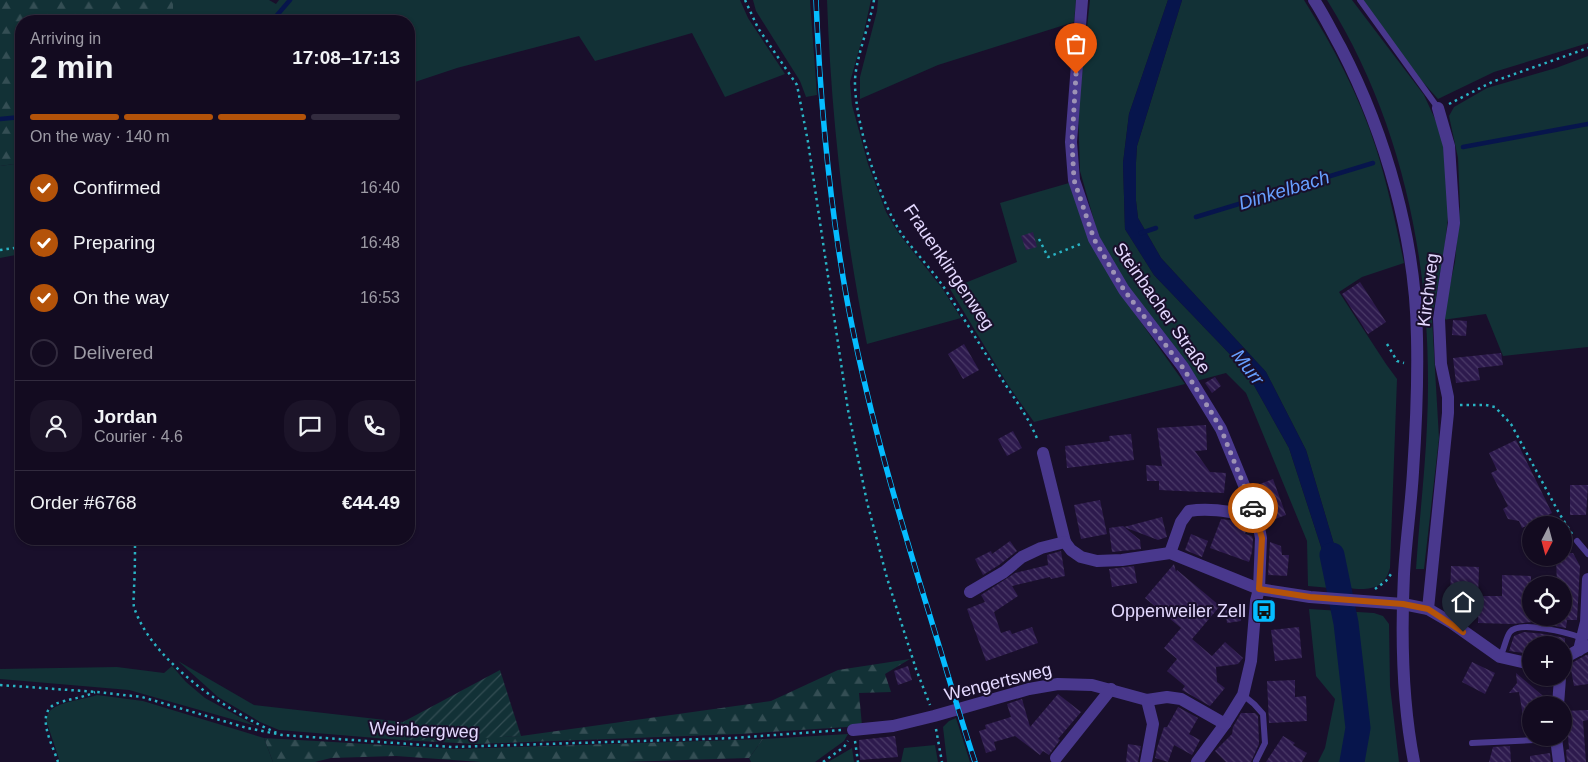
<!DOCTYPE html>
<html lang="en">
<head>
<meta charset="utf-8">
<style>
	body { margin:0; font-family:Helvetica,sans-serif; background:#1c1429; color:#f1f3f6; height:100vh; display:flex; flex-direction:column; font-size:19px; white-space:nowrap }
	* { box-sizing:border-box; margin:0 }
	p { font-size:16px; color:#9d9ba5 }
	.icon { flex:none; width:28px; height:28px; fill:none; stroke:currentColor; stroke-width:2; stroke-linecap:round; stroke-linejoin:round }
	.map { position:relative; flex:1; overflow:hidden }
	.sheet { position:absolute; left:15px; top:15px; width:400px; height:530px; display:flex; flex-direction:column; background:#130b20; border-radius:20px; box-shadow:0 1px 4px #0004,0 0 0 1px #322b3e }
	.sheet>* { flex:none }
	.needle { width:32px; rotate:186deg }
	.controls { position:absolute; left:1522px; top:516px; display:grid; gap:10px }
	.controls a { display:grid; place-items:center; width:50px; height:50px; border-radius:50%; background:#130b20; box-shadow:0 1px 4px #0004,0 0 0 1px #322b3e; font-size:25px }
	.pin { position:absolute; display:grid; place-items:center; width:42px; height:42px; color:#fff; margin:-51px -21px; border-radius:50% 50% 50% 0; rotate:-45deg; box-shadow:0 0 5px #0007 }
	.pin .icon { rotate:45deg }
	.courier { position:absolute; display:grid; place-items:center; width:50px; height:50px; margin:-25px; border:4px solid #b45309; border-radius:50%; background:#fff; color:#222; box-shadow:0 1px 6px #0007 }
	.head em { font-style:normal; font-weight:700 }
	.head div { display:flex; flex-direction:column-reverse }
	.head { display:flex; align-items:center; justify-content:space-between; height:85px; padding:0 15px }
	h1 { font-size:32px; font-weight:700; line-height:38px }
	.bar { display:grid; grid-template-columns:repeat(4,1fr); gap:8px 5px; align-content:center; height:60px; padding:0 15px }
	.bar i { height:6px; border-radius:4px; background:#322b3e }
	.bar .active { background:#b45309 }
	.bar p { grid-column:span 4 }
	.line { display:flex; align-items:center; gap:12px; padding:0 15px; border-top:1px solid #322b3e }
	.line div { flex:1 }
	.round { display:grid; place-items:center; flex:none; width:52px; height:52px; border-radius:20px; background:#1c1429 }
	ol { padding:0 15px; list-style:none }
	li { display:flex; align-items:center; gap:15px; height:55px }
	li p { margin-inline-start:auto }
	li .icon { padding:5px; border-radius:50%; background:#b45309; color:#fff; stroke-width:4 }
	li:last-child { color:#9d9ba5 }
	li i { width:28px; height:28px; border:2px solid #322b3e; border-radius:50% }
	.map>svg:first-child { display:block }
	.grass { fill:#123136 }
	.forest { fill:url(#forest-firs) }
	.garden { fill:url(#garden-furrows) }
	.water { fill:#07154c }
	.lines { fill:none; stroke-linecap:round; stroke-linejoin:round }
	.stream { stroke:#07154c; stroke-width:4.5 }
	.river { stroke:#07154c; stroke-width:25 }
	.building { fill:url(#building-back-hatch) }
	.path { stroke:#29b3c4; stroke-width:2.5; stroke-dasharray:2.5 4; stroke-linecap:butt }
	.service { stroke:#49388d; stroke-width:6 }
	.minor { stroke:#49388d; stroke-width:12 }
	.tertiary { stroke:#49388d; stroke-width:12 }
	.rail-casing { stroke:#05bcff; stroke-width:5.5 }
	.rail { stroke:#190f2b; stroke-width:4; stroke-dasharray:11; stroke-linecap:butt }
	.done { stroke:#9d92b5; stroke-width:5; stroke-dasharray:0 9 }
	.route { stroke:#b45309; stroke-width:6 }
	.labels { text-anchor:middle; dominant-baseline:central; stroke-width:4; stroke-linejoin:round; paint-order:stroke }
	.street-label { font-size:18px; fill:#e4d9ff; stroke:#190f2b }
	.poi-label { font-size:18px; fill:#e4d9ff; stroke:#190f2b; text-anchor:end }
	.water-label { font-size:19px; font-style:italic; fill:#679fff; stroke:#190f2b }
</style>
</head>
<body>
<div class="map">
<svg width="1588" height="762" viewBox="0 0 1588 762">
	<defs>
		<pattern id="forest-firs" width="22" height="20" patternUnits="userSpaceOnUse" patternTransform="scale(1.25)"><rect width="22" height="20" fill="#123136"/><path d="M5 1l3.5 6h-7zM16 11l3.5 6h-7z" fill="#344e54"/></pattern>
		<pattern id="garden-furrows" width="10" height="10" patternUnits="userSpaceOnUse" patternTransform="scale(1.25)"><rect width="10" height="10" fill="#123136"/><path d="M-1 1l2-2M0 10L10 0M9 11l2-2" fill="none" stroke="#344e54"/></pattern>
		<pattern id="building-back-hatch" width="6" height="6" patternUnits="userSpaceOnUse" patternTransform="scale(1.25)"><rect width="6" height="6" fill="#2d1a4d"/><path d="M-1 5l2 2M0 0l6 6M5-1l2 2" fill="none" stroke="#4b3b68"/></pattern>
	</defs>
	<rect width="100%" height="100%" fill="#190f2b"/>
	<g class="grass">
		<path d="M 173,0 L 269,0 L 276,4 L 279,0 L 740,0 L 748,18 L 785,74 L 725,97 L 692,33 L 595,61 L 579,36 L 457,68 L 409,84 L 409,21 L 173,21 Z"/>
		<path d="M 753,0 L 810,0 L 817,95 L 806,97 L 800,81 L 756,11 Z"/>
		<path d="M 827,0 L 871,0 L 864,32 L 850,82 L 852,105 L 868,164 L 886,212 L 899,234 L 942,288 L 961,318 L 867,344 C 844,231 831,115 827,0 Z"/>
		<path d="M 878,0 L 1076,0 L 1074,22 L 938,65 L 860,99 L 860,77 L 877,11 Z"/>
		<path d="M 1090,0 L 1168,0 L 1129,114 L 1123,163 L 1125,229 L 1154,275 L 1246,371 L 1289,448 L 1325,559 L 1330,588 L 1308,586 L 1307,541 L 1246,393 L 1226,373 L 1196,381 L 1129,288 L 1099,238 L 1080,171 L 1078,110 Z"/>
		<path d="M 1182,0 L 1304,0 C 1333,46 1359,95 1376,148 C 1388,186 1396,225 1404,263 L 1362,277 L 1339,292 L 1386,364 L 1397,379 L 1390,568 C 1384,591 1367,590 1347,588 L 1306,450 L 1266,372 L 1161,258 L 1138,218 L 1136,201 L 1136,162 L 1137,146 Z"/>
		<path d="M 1327,0 L 1352,0 L 1424,95 L 1440,130 L 1446,160 L 1449,208 L 1444,253 L 1432,318 L 1439,438 L 1424,569 L 1416,569 C 1419,521 1425,473 1427,425 C 1434,278 1406,126 1327,0 Z"/>
		<path d="M 1363,0 L 1588,0 L 1588,43 L 1494,72 L 1438,99 L 1413,71 Z"/>
		<path d="M 1588,56 L 1588,347 L 1503,356 L 1486,314 L 1442,320 L 1455,262 L 1460,206 L 1458,158 L 1449,116 L 1454,107 L 1487,88 L 1556,68 Z"/>
		<path d="M 21,163 L 21,254 L 0,258 L 0,166 Z"/>
		<path d="M 1069,183 L 1089,240 L 1118,290 L 1185,384 L 1034,422 L 1008,385 L 950,289 L 1017,262 L 1000,203 Z"/>
		<path d="M 1309,609 L 1374,613 L 1383,616 L 1389,624 L 1390,686 L 1399,762 L 1318,762 L 1325,748 L 1335,699 L 1316,676 Z"/>
		<path d="M 178,661 L 254,705 L 403,722 L 400,740 L 279,730 L 260,722 L 218,697 Z"/>
		<path d="M 172,666 L 186,682 L 205,698 L 256,726 L 129,690 L 0,679 L 0,669 L 117,667 L 164,673 Z"/>
		<path d="M 97,695 L 143,701 L 264,738 L 273,762 L 60,762 L 46,720 C 47,717 48,712 51,710 C 59,702 85,699 97,695 Z"/>
		<path d="M 956,718 L 970,762 L 947,762 L 943,727 L 949,721 Z"/>
		<path d="M 848,734 L 844,741 L 815,762 L 751,762 L 749,758 L 763,739 Z"/>
		<path d="M 935,745 L 938,762 L 901,762 L 904,748 Z"/>
		<path d="M 852,748 L 854,762 L 828,762 Z"/>
	</g>
	<g class="forest">
		<path d="M 0,0 L 173,0 L 173,21 L 21,21 L 21,163 L 0,166 Z"/>
		<path d="M 910,659 L 885,674 L 891,692 L 859,693 L 862,726 L 740,734 L 476,744 L 400,740 L 521,736 L 771,701 L 838,670 Z"/>
		<path d="M 264,738 L 454,749 L 763,739 L 749,758 L 623,762 L 481,762 L 396,756 L 331,758 L 315,762 L 273,762 Z"/>
	</g>
	<path class="garden" d="M 500,670 L 521,736 L 450,740 L 400,740 L 403,722 Z"/>
	<path class="water" d="M 1168,0 L 1182,0 L 1137,146 L 1136,162 L 1136,201 L 1138,218 L 1161,258 L 1266,372 L 1306,450 L 1347,588 L 1330,588 L 1325,559 L 1289,448 L 1246,371 L 1154,275 L 1125,229 L 1123,163 L 1129,114 Z"/>
	<g class="lines">
		<g class="stream">
			<path d="M 272,21 L 290,0"/>
			<path d="M 0,119 L 21,117"/>
			<path d="M 1463,147 L 1588,124"/>
			<path d="M 1196,217 L 1373,163"/>
			<path d="M 1141,233 L 1156,228"/>
		</g>
		<path class="river" d="M 1332,555 L 1346,623 L 1358,728 L 1352,762"/>
	</g>
	<g class="building">
		<path d="M 1033,232 L 1037,247 L 1026,250 L 1021,236 Z"/>
		<path d="M 1360,282 L 1386,322 L 1368,334 L 1342,294 Z"/>
		<path d="M 1453,320 L 1467,321 L 1466,336 L 1452,335 Z"/>
		<path d="M 964,344 L 979,370 L 963,379 L 948,354 Z"/>
		<path d="M 1501,353 L 1503,365 L 1478,368 L 1480,380 L 1456,383 L 1453,358 Z"/>
		<path d="M 1215,377 L 1221,386 L 1212,393 L 1205,383 Z"/>
		<path d="M 1206,425 L 1207,450 L 1195,451 L 1210,472 L 1226,473 L 1224,493 L 1159,490 L 1159,481 L 1147,481 L 1146,465 L 1162,466 L 1157,428 Z"/>
		<path d="M 1013,431 L 1022,448 L 1007,456 L 998,439 Z"/>
		<path d="M 1131,434 L 1134,460 L 1067,468 L 1065,446 L 1110,441 L 1109,436 Z"/>
		<path d="M 1516,440 L 1552,513 L 1522,528 L 1519,521 L 1508,519 L 1503,509 L 1508,506 L 1491,473 L 1497,470 L 1489,453 Z"/>
		<path d="M 1273,479 L 1286,515 L 1272,520 L 1274,494 L 1266,512 L 1257,485 Z"/>
		<path d="M 1570,485 L 1588,485 L 1586,515 L 1570,515 Z"/>
		<path d="M 1100,500 L 1107,534 L 1081,539 L 1074,505 Z"/>
		<path d="M 1162,517 L 1167,537 L 1158,540 L 1124,527 Z"/>
		<path d="M 1221,519 L 1236,521 L 1248,526 L 1245,534 L 1252,536 L 1253,539 L 1252,552 L 1249,562 L 1210,548 Z"/>
		<path d="M 1123,526 L 1140,540 L 1141,549 L 1112,552 L 1109,528 Z"/>
		<path d="M 1191,534 L 1208,541 L 1202,557 L 1185,550 Z"/>
		<path d="M 1010,541 L 1017,551 L 999,565 L 983,575 L 975,559 L 991,551 L 992,554 Z"/>
		<path d="M 1270,542 L 1281,546 L 1282,555 L 1289,555 L 1287,576 L 1268,575 Z"/>
		<path d="M 1061,551 L 1065,576 L 1051,579 L 1050,577 L 1012,586 L 1018,596 L 994,612 L 1001,633 L 1010,630 L 1012,634 L 1032,627 L 1038,643 L 986,661 L 967,609 L 985,602 L 981,595 L 1015,573 L 1048,565 L 1047,555 Z"/>
		<path d="M 1564,553 L 1573,553 L 1580,566 L 1577,620 L 1567,620 L 1566,628 L 1533,622 L 1512,624 L 1478,623 L 1478,596 L 1502,596 L 1502,575 L 1531,576 L 1531,618 L 1564,618 L 1564,585 L 1557,585 L 1556,558 L 1564,558 Z"/>
		<path d="M 1174,564 L 1176,572 L 1177,570 L 1220,606 L 1192,639 L 1212,656 L 1225,642 L 1243,658 L 1238,664 L 1216,667 L 1217,682 L 1225,688 L 1210,706 L 1182,690 L 1185,686 L 1167,671 L 1177,659 L 1164,648 L 1181,628 L 1145,598 Z"/>
		<path d="M 1134,566 L 1137,583 L 1112,587 L 1109,569 Z"/>
		<path d="M 1451,566 L 1479,567 L 1478,599 L 1450,598 Z"/>
		<path d="M 1239,608 L 1241,621 L 1227,623 L 1225,610 Z"/>
		<path d="M 1299,627 L 1302,658 L 1275,661 L 1271,630 Z"/>
		<path d="M 1524,632 L 1544,634 L 1565,638 L 1565,645 L 1531,645 L 1531,654 L 1509,651 L 1514,636 Z"/>
		<path d="M 1586,655 L 1588,655 L 1588,684 L 1574,686 L 1570,664 Z"/>
		<path d="M 1472,662 L 1495,673 L 1485,694 L 1462,682 Z"/>
		<path d="M 908,666 L 912,680 L 898,685 L 894,671 Z"/>
		<path d="M 1516,673 L 1550,702 L 1550,705 L 1531,705 L 1531,728 L 1525,728 L 1519,692 L 1509,693 L 1517,683 Z"/>
		<path d="M 1295,680 L 1295,697 L 1306,696 L 1307,721 L 1269,723 L 1267,681 Z"/>
		<path d="M 1058,694 L 1081,712 L 1058,739 L 1060,740 L 1049,755 L 1043,751 L 1040,755 L 1015,736 L 994,742 L 996,750 L 986,753 L 979,731 L 986,729 L 985,725 L 1011,717 L 1007,704 L 1022,699 L 1030,727 Z"/>
		<path d="M 1178,707 L 1198,718 L 1189,734 L 1200,740 L 1192,755 L 1174,745 L 1168,762 L 1155,758 L 1157,748 L 1164,727 L 1167,727 Z"/>
		<path d="M 1588,710 L 1588,720 L 1583,721 L 1586,762 L 1567,762 L 1566,750 L 1569,749 L 1567,723 L 1564,723 L 1564,711 Z"/>
		<path d="M 1241,713 L 1255,713 L 1258,716 L 1259,744 L 1251,762 L 1226,762 L 1215,751 L 1232,734 L 1233,727 Z"/>
		<path d="M 895,736 L 898,757 L 860,760 L 859,740 Z"/>
		<path d="M 1283,736 L 1295,743 L 1293,745 L 1307,753 L 1302,762 L 1266,762 Z"/>
		<path d="M 1128,744 L 1141,746 L 1138,762 L 1126,762 Z"/>
		<path d="M 1510,746 L 1511,762 L 1489,762 L 1493,747 Z"/>
		<path d="M 1550,753 L 1551,762 L 1530,762 L 1530,756 Z"/>
	</g>
	<g class="lines">
		<g class="path">
			<path d="M 745,0 L 758,28 L 797,85 L 808,142 L 848,410 L 867,502 L 887,578 L 916,669 L 930,705"/>
			<path d="M 874,0 C 870,25 854,61 855,85 C 856,125 880,203 903,236 C 916,253 931,269 943,286 C 962,315 979,344 998,373 C 1012,396 1028,415 1038,441"/>
			<path d="M 1449,104 L 1492,82 L 1588,48"/>
			<path d="M 1039,239 L 1048,257 L 1083,243"/>
			<path d="M 0,250 L 21,247"/>
			<path d="M 1387,344 L 1397,361 L 1404,363"/>
			<path d="M 1460,405 L 1486,405 L 1495,407 L 1511,424 L 1559,513 L 1572,534"/>
			<path d="M 135,539 C 135,555 135,572 134,588 C 134,594 133,602 134,607 C 151,661 228,712 277,733"/>
			<path d="M 1375,589 L 1386,581 L 1391,574"/>
			<path d="M 0,685 L 97,692 L 142,697 L 247,728 L 282,735 L 452,747 L 734,738 L 842,730"/>
			<path d="M 936,729 L 942,762"/>
			<path d="M 855,741 L 858,762"/>
			<path d="M 58,762 C 52,743 32,709 61,702 C 74,698 82,698 95,692"/>
			<path d="M 823,762 L 844,747 L 848,741"/>
		</g>
		<g class="service">
			<path d="M 1360,0 L 1438,108"/>
			<path d="M 1577,541 L 1588,554"/>
			<path d="M 1500,657 C 1504,650 1506,637 1510,632 C 1519,620 1569,633 1582,638"/>
			<path d="M 1243,695 L 1254,704 L 1263,714 L 1265,743 L 1256,761"/>
			<path d="M 1472,743 L 1556,739"/>
		</g>
		<g class="minor">
			<path d="M 1082,0 L 1071,142 L 1074,180 L 1094,239 L 1101,251 L 1124,290 L 1183,367 L 1221,429 L 1257,517 L 1261,538 L 1259,589 L 1256,601 L 1251,661 L 1243,695 L 1225,724 L 1197,762"/>
			<path d="M 1043,453 L 1065,542"/>
			<path d="M 1170,553 L 1181,522 L 1189,511 C 1212,507 1234,513 1257,517"/>
			<path d="M 970,592 L 1004,572 L 1022,557 L 1041,548 L 1065,542 L 1071,550 L 1081,557 L 1097,561 L 1122,560 L 1170,553 L 1259,589 L 1310,597 L 1403,604 L 1428,609 L 1452,623 L 1500,657 L 1531,664"/>
			<path d="M 1428,609 L 1448,413 L 1448,397 L 1441,364 L 1439,319 L 1454,223 L 1449,146 L 1438,108"/>
			<path d="M 1579,650 L 1586,622 L 1588,579"/>
			<path d="M 1564,658 L 1586,646"/>
			<path d="M 1558,705 L 1560,678"/>
			<path d="M 853,730 L 893,726 L 934,716 L 1029,689 L 1058,684 L 1092,685 L 1147,700 L 1167,697 L 1181,699 L 1225,724"/>
			<path d="M 1556,738 L 1559,762"/>
			<path d="M 1056,758 L 1111,689"/>
			<path d="M 1146,762 L 1153,724 L 1147,700"/>
		</g>
		<path class="tertiary" d="M 1314,0 C 1324,15 1332,32 1341,48 C 1386,135 1416,241 1417,338 C 1418,383 1416,428 1413,472 C 1411,506 1406,540 1404,574 C 1401,636 1402,701 1414,762"/>
		<defs>
			<path id="rail" d="M 816,0 C 820,100 829,201 847,300 C 866,402 895,502 925,600 C 942,654 957,708 975,762"/>
		</defs>
		<use href="#rail" class="rail-casing"/>
		<use href="#rail" class="rail"/>
	</g>
	<g class="lines">
		<path class="done" d="M 1076,74 L 1072,142 L 1074,180 L 1094,239 L 1124,290 L 1183,368 L 1210,410 L 1221,429 L 1253,508"/>
		<path class="route" d="M 1253,508 L 1262,538 L 1259,589 L 1310,597 L 1403,604 L 1428,609 L 1463,632"/>
	</g>
	<defs>
		<symbol id="bus-square" viewBox="-11 -11 22 22"><rect x="-9" y="-9" width="18" height="18" rx="4" fill="#05bcff" stroke="#190f2b"/><path d="M-5-6H5V4H4V6H2V4H-2V6H-4V4H-5ZM-3.5-4V0h7V-4ZM-3.5 1.2v1.5H-2V1.2ZM2 1.2v1.5H3.5V1.2Z" fill="#111"/></symbol>
	</defs>
	<g fill-rule="evenodd">
		<use href="#bus-square" x="1250" y="597" width="28" height="28"/>
	</g>
	<g class="labels">
		<g class="street-label">
			<text transform="translate(949 267) rotate(56)">Frauenklingenweg</text>
			<text transform="translate(1428 290) rotate(-83)">Kirchweg</text>
			<text transform="translate(1162 308) rotate(55)">Steinbacher Straße</text>
			<text transform="translate(998 682) rotate(-14)">Wengertsweg</text>
			<text transform="translate(424 730) rotate(2)">Weinbergweg</text>
		</g>
		<g class="poi-label">
			<text x="1246" y="611">Oppenweiler Zell</text>
		</g>
		<g class="water-label">
			<text transform="translate(1284 190) rotate(-17)">Dinkelbach</text>
			<text transform="translate(1248 367) rotate(52)">Murr</text>
		</g>
	</g>
</svg>
<div class="controls">
<a><svg class="needle" viewBox="-14 -14 28 28"><path d="M0-13l5 13h-10z" fill="#e53935"/><path d="M0 13l5-13h-10z" fill="#9d9ba5"/></svg></a>
<a><svg class="icon" aria-label="locate" viewBox="0 0 24 24"><circle cx="12" cy="12" r="6"/><path d="M12 2v4M12 18v4M2 12h4M18 12h4"/></svg></a>
<a>+</a>
<a>−</a>
</div>
<div class="pin" style="left:1076px;top:74px;background:#ea580c"><svg class="icon" aria-label="bag" viewBox="0 0 24 24"><path d="M5 8h14l-1 12H6zM9 8a3 3 0 0 1 6 0"/></svg></div>
<div class="pin" style="left:1463px;top:632px;background:#1f2937"><svg class="icon" aria-label="home" viewBox="0 0 24 24"><path d="M3 11l9-7 9 7M6 9v11h12V9"/></svg></div>
<div class="courier" style="left:1253px;top:508px"><svg class="icon" aria-label="car" viewBox="0 0 24 24"><path d="M5 17H2v-5l4-1 3-4h7l3 4 3 1v5h-3M9 17h6M6 11h13"/><circle cx="7" cy="17" r="2"/><circle cx="17" cy="17" r="2"/></svg></div>
<section class="sheet">
<div class="head"><div><h1>2 min</h1><p>Arriving in</p></div><em>17:08–17:13</em></div>
<div class="bar"><i class="active"></i><i class="active"></i><i class="active"></i><i></i><p>On the way · 140 m</p></div>
<ol>
<li><svg class="icon" aria-label="check" viewBox="0 0 24 24"><path d="M5 12l5 5 9-10"/></svg>Confirmed<p>16:40</p></li>
<li><svg class="icon" aria-label="check" viewBox="0 0 24 24"><path d="M5 12l5 5 9-10"/></svg>Preparing<p>16:48</p></li>
<li><svg class="icon" aria-label="check" viewBox="0 0 24 24"><path d="M5 12l5 5 9-10"/></svg>On the way<p>16:53</p></li>
<li><i></i>Delivered</li>
</ol>
<div class="line" style="height:90px"><a class="round"><svg class="icon" aria-label="person" viewBox="0 0 24 24"><circle cx="12" cy="8" r="4"/><path d="M4 21q1-7 8-7t8 7"/></svg></a><div><b>Jordan</b><p>Courier · 4.6</p></div><a class="round"><svg class="icon" aria-label="chat" viewBox="0 0 24 24"><path d="M4 5h16v11H9l-5 4z"/></svg></a><a class="round"><svg class="icon" aria-label="phone" viewBox="0 0 24 24"><path d="M5 4h4l2 5-3 2q2 4 5 5l2-3 5 2v4C11 20 4 13 5 4z"/></svg></a></div>
<div class="line" style="height:65px"><div>Order #6768</div><b>€44.49</b></div>
</section>
</div>
</body>
</html>
